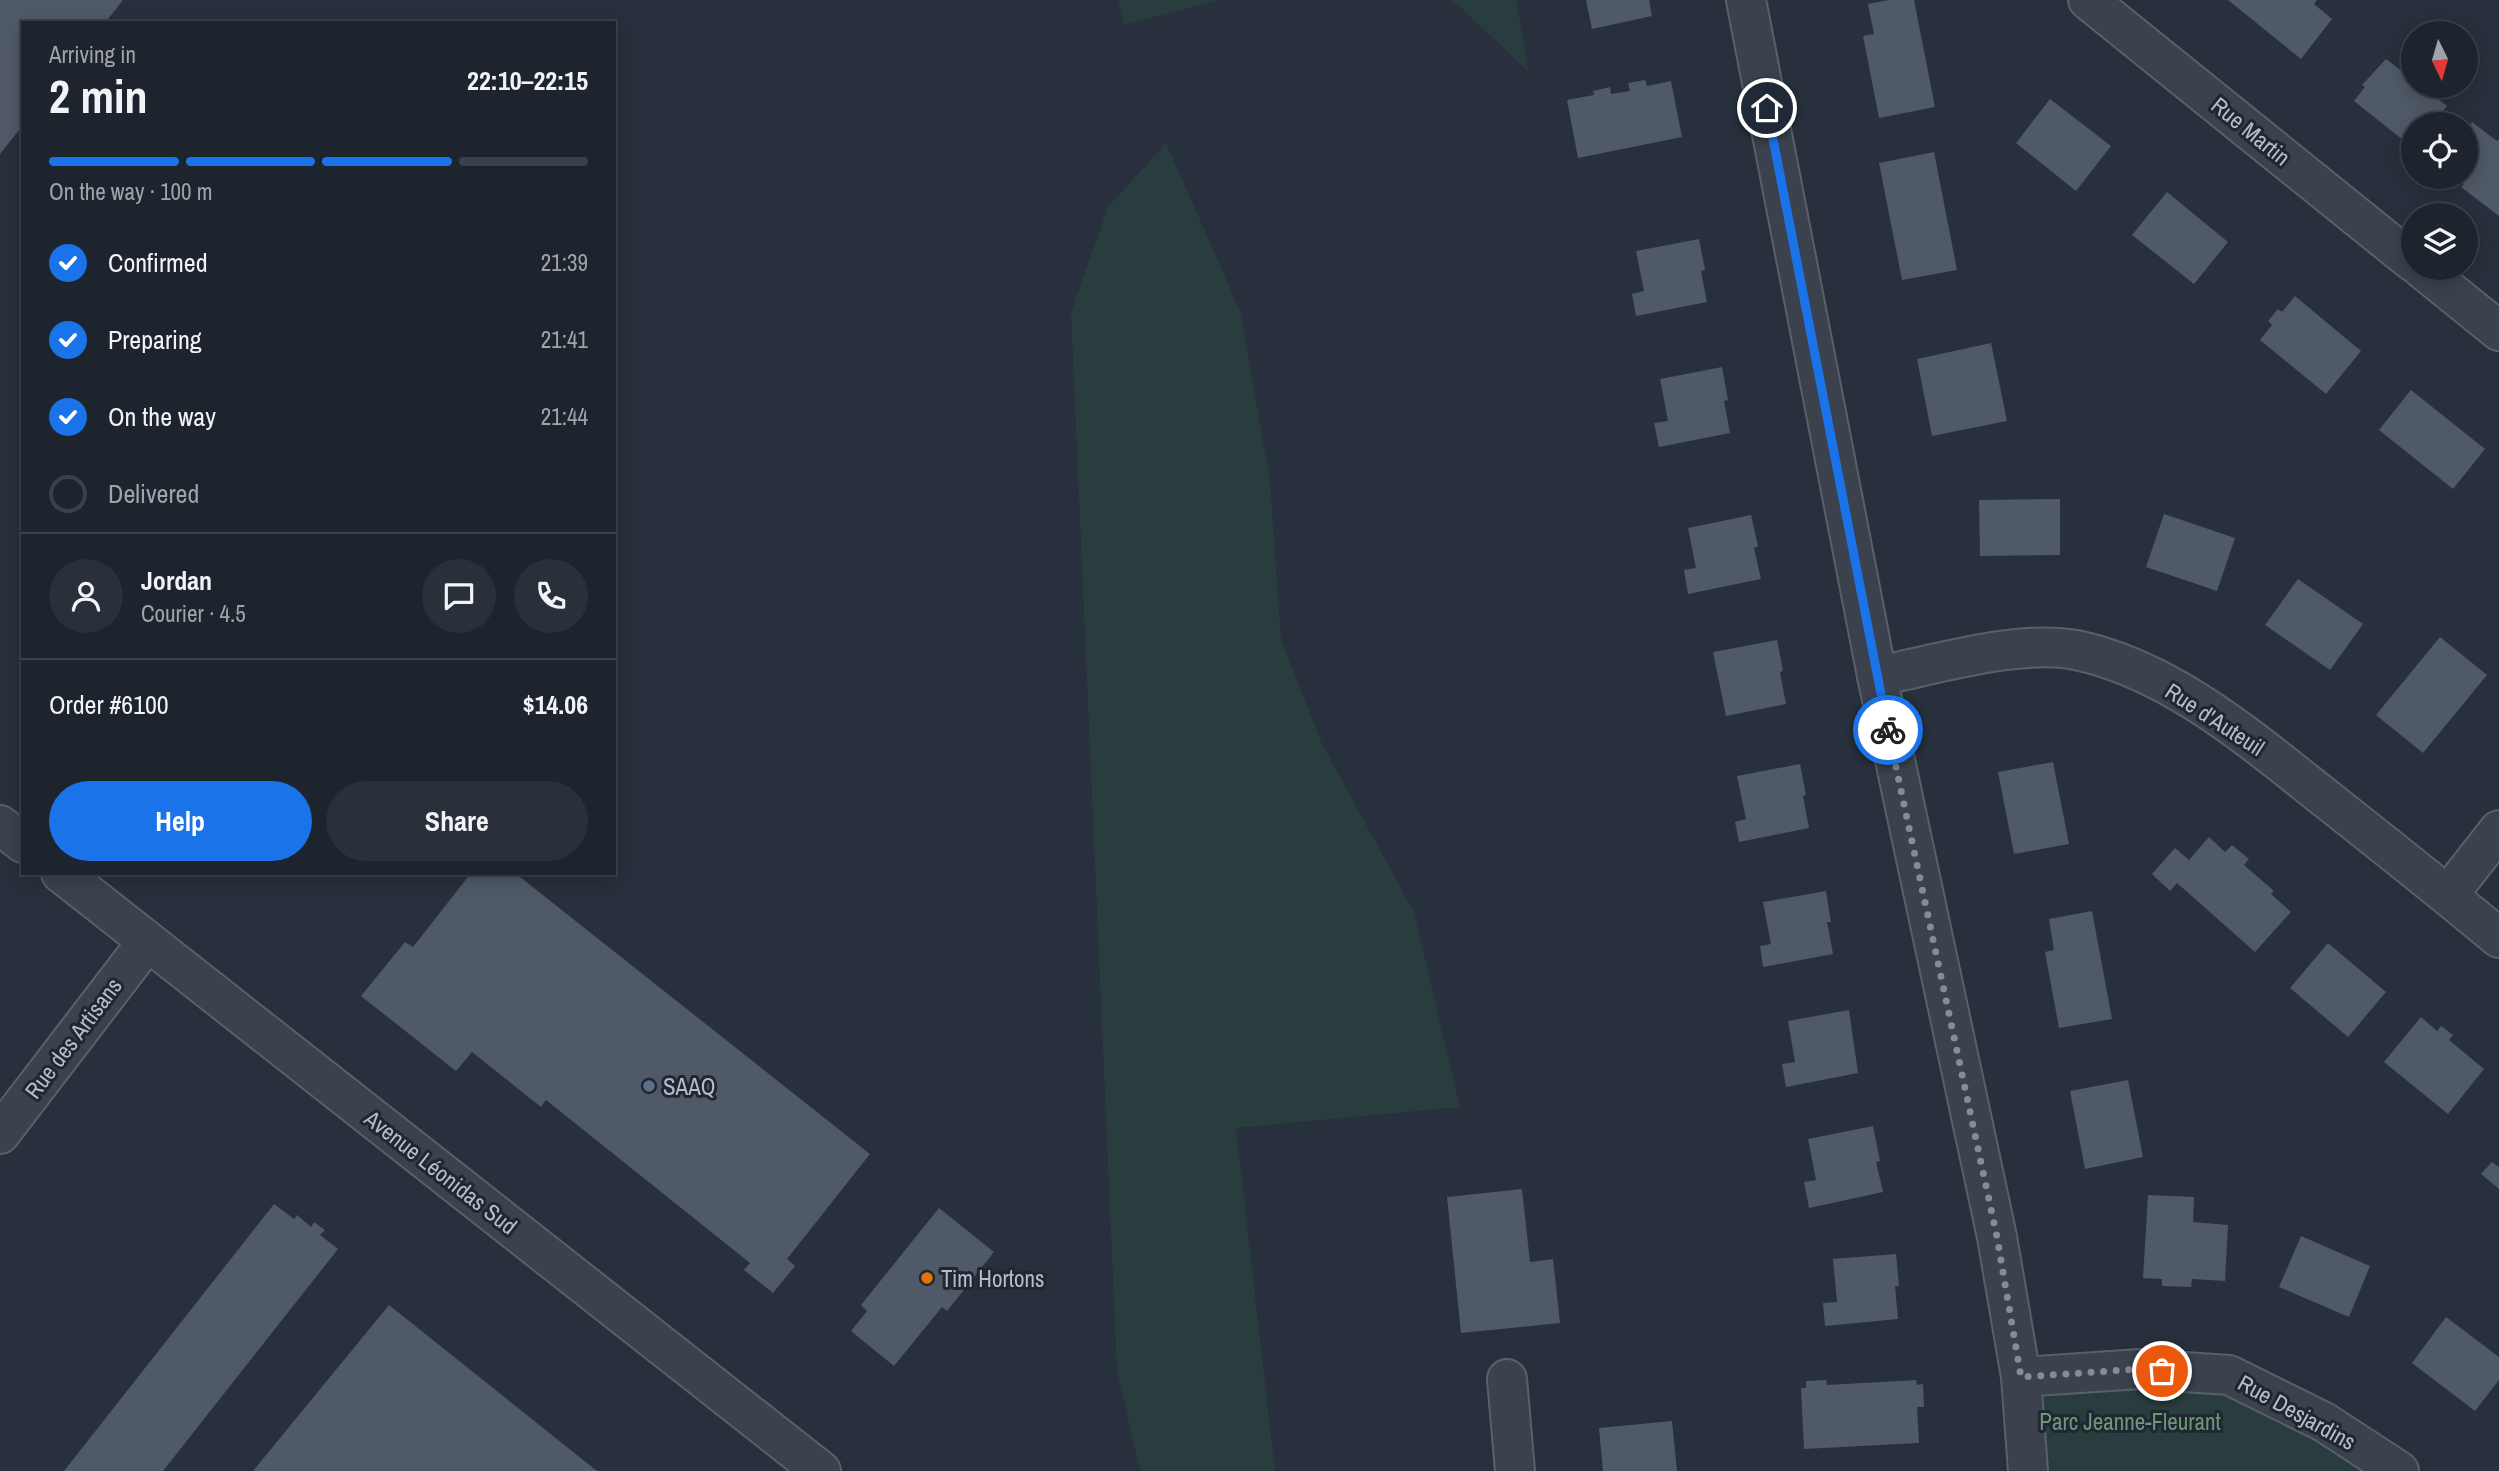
<!DOCTYPE html>
<html lang="en">
<head>
<meta charset="utf-8">
<style>
	body { margin:0; font-family:"Archivo Narrow",sans-serif; background:#2a3039; color:#f1f3f6; height:100vh; display:flex; flex-direction:column; font-size:26px; white-space:nowrap }
	* { box-sizing:border-box; margin:0 }
	p { font-size:23px; color:#a0a4aa }
	.icon { flex:none; width:38px; height:38px; fill:none; stroke:currentColor; stroke-width:2; stroke-linecap:round; stroke-linejoin:round }
	.map { position:relative; flex:1; overflow:hidden }
	.panel { position:absolute; left:21px; top:21px; width:595px; height:854px; display:flex; flex-direction:column; background:#1d242d; border-radius:0px; box-shadow:0 4px 18px #0003,0 0 0 2px #3b4149 }
	.panel>* { flex:none }
	.needle { width:46px; rotate:175deg }
	.controls { position:absolute; left:2401px; top:21px; display:grid; gap:14px }
	.controls a { display:grid; place-items:center; width:77px; height:77px; border-radius:50%; background:#1d242d; box-shadow:0 4px 18px #0003,0 0 0 2px #3b4149; font-size:35px }
	.pin { position:absolute; display:grid; place-items:center; width:60px; height:60px; color:#fff; margin:-30px; border:4px solid #fff; border-radius:50%; box-shadow:0 2px 7px #0007 }
	.courier { position:absolute; display:grid; place-items:center; width:70px; height:70px; margin:-35px; border:5px solid #1a73e8; border-radius:50%; background:#fff; color:#222; box-shadow:0 2px 9px #0007 }
	.head em { font-style:normal; font-weight:700 }
	.head div { display:flex; flex-direction:column-reverse }
	.head { display:flex; align-items:center; justify-content:space-between; height:119px; padding:0 28px }
	h1 { font-size:46px; font-weight:700; line-height:52px }
	.bar { display:grid; grid-template-columns:repeat(4,1fr); gap:10px 7px; align-content:center; height:84px; padding:0 28px }
	.bar i { height:9px; border-radius:5px; background:#3b4149 }
	.bar .selected { background:#1a73e8 }
	.bar p { grid-column:span 4 }
	.line { display:flex; align-items:center; gap:18px; padding:0 28px; border-top:2px solid #3b4149 }
	.line div { flex:1 }
	.round { display:grid; place-items:center; flex:none; width:74px; height:74px; border-radius:37px; background:#2a3039 }
	ol { padding:0 28px; list-style:none }
	li { display:flex; align-items:center; gap:21px; height:77px }
	li p { margin-inline-start:auto }
	li .icon { padding:7px; border-radius:50%; background:#1a73e8; color:#fff; stroke-width:4 }
	li:last-child { color:#a0a4aa }
	li i { width:38px; height:38px; border:4px solid #3b4149; border-radius:50% }
	.action { display:flex; gap:14px; margin-top:auto; padding:14px 28px }
	.action a { flex:1; height:80px; border-radius:42px; background:#1a73e8; color:#fff; font-size:28px; font-weight:700; line-height:80px; text-align:center }
	.action a+a { background:#2a3039; color:#f1f3f6 }
	.map>svg:first-child { display:block }
	.green { fill:#2a3d3e }
	.building { fill:#505967 }
	.lines { fill:none; stroke-linecap:round; stroke-linejoin:round }
	.minor-casing { stroke:#58606a; stroke-width:42 }
	.minor { stroke:#3b424d; stroke-width:38 }
	.done { stroke:#858c96; stroke-width:7; stroke-dasharray:0 12.6 }
	.route { stroke:#1a73e8; stroke-width:9 }
	.service-dot { fill:#5c6f8a; stroke:#1f2732; stroke-width:2.5 }
	.food-dot { fill:#e8710a; stroke:#1f2732; stroke-width:2.5 }
	.labels { text-anchor:middle; dominant-baseline:central; stroke-width:6; stroke-linejoin:round; paint-order:stroke }
	.street-label { font-size:23px; fill:#b7bdc7; stroke:#1f2732 }
	.poi-label { font-size:23px; fill:#b7bdc7; stroke:#1f2732; text-anchor:start }
	.park-label { font-size:23px; fill:#709678; stroke:#1f2732 }
</style>
</head>
<body>
<div class="map">
<svg width="2499" height="1471" viewBox="0 0 2499 1471">
	<rect width="100%" height="100%" fill="#27303c"/>
	<g class="green">
		<path d="M 1118,0 L 1219,0 L 1124,25 Z"/>
		<path d="M 1450,0 L 1516,0 L 1529,72 L 1459,6 Z"/>
		<path d="M 1166,143 L 1241,313 L 1270,482 L 1281,640 L 1322,744 L 1414,912 L 1460,1107 L 1236,1128 L 1275,1471 L 1140,1471 L 1117,1370 L 1071,312 L 1108,207 Z"/>
		<path d="M 2229,1375 L 2373,1471 L 2028,1471 L 2021,1377 Z"/>
	</g>
	<g class="building">
		<path d="M 0,0 L 123,0 L 105,23 L 23,23 L 23,125 L 0,154 Z"/>
		<path d="M 1586,0 L 1649,0 L 1652,16 L 1592,29 Z"/>
		<path d="M 1889,0 L 1914,0 L 1935,107 L 1879,118 L 1863,36 L 1874,34 L 1868,4 Z"/>
		<path d="M 2228,0 L 2317,0 L 2314,4 L 2332,19 L 2301,59 Z"/>
		<path d="M 2386,59 L 2413,80 L 2413,86 L 2421,86 L 2447,106 L 2432,124 L 2413,124 L 2413,148 L 2354,101 L 2365,87 L 2362,85 Z"/>
		<path d="M 1645,80 L 1647,86 L 1671,81 L 1682,137 L 1578,158 L 1567,100 L 1594,95 L 1593,91 L 1610,87 L 1611,94 L 1630,91 L 1628,83 Z"/>
		<path d="M 2050,99 L 2111,146 L 2076,191 L 2016,143 Z"/>
		<path d="M 2472,122 L 2497,141 L 2499,139 L 2499,216 L 2461,187 L 2464,184 L 2455,177 L 2466,177 L 2466,131 Z"/>
		<path d="M 1934,152 L 1957,270 L 1902,280 L 1879,163 Z"/>
		<path d="M 2167,192 L 2228,242 L 2194,284 L 2132,235 Z"/>
		<path d="M 1699,239 L 1705,270 L 1701,271 L 1707,302 L 1636,316 L 1632,294 L 1644,291 L 1636,251 Z"/>
		<path d="M 2295,296 L 2361,351 L 2326,394 L 2260,340 L 2272,325 L 2268,321 L 2278,309 L 2282,312 Z"/>
		<path d="M 1991,343 L 2007,421 L 1932,436 L 1917,359 Z"/>
		<path d="M 1722,367 L 1728,400 L 1724,401 L 1730,433 L 1659,447 L 1654,423 L 1668,421 L 1660,379 Z"/>
		<path d="M 2411,390 L 2485,449 L 2453,489 L 2379,430 Z"/>
		<path d="M 2060,499 L 2060,555 L 1980,556 L 1979,500 Z"/>
		<path d="M 2164,514 L 2235,538 L 2217,591 L 2146,567 Z"/>
		<path d="M 1751,515 L 1758,546 L 1754,548 L 1761,579 L 1688,594 L 1684,570 L 1696,568 L 1688,528 Z"/>
		<path d="M 2298,579 L 2363,624 L 2330,670 L 2265,625 Z"/>
		<path d="M 2440,637 L 2487,675 L 2423,753 L 2376,715 Z"/>
		<path d="M 1777,640 L 1783,671 L 1780,672 L 1786,704 L 1726,716 L 1713,652 Z"/>
		<path d="M 2053,762 L 2069,844 L 2014,854 L 1998,772 Z"/>
		<path d="M 1800,764 L 1806,795 L 1803,796 L 1809,828 L 1739,842 L 1735,822 L 1746,819 L 1737,776 Z"/>
		<path d="M 2209,837 L 2225,852 L 2232,845 L 2249,859 L 2244,865 L 2274,891 L 2271,894 L 2291,912 L 2255,952 L 2177,883 L 2170,891 L 2152,874 L 2175,848 L 2189,860 Z"/>
		<path d="M 471,873 L 515,873 L 870,1154 L 787,1259 L 795,1266 L 773,1293 L 744,1270 L 750,1263 L 546,1100 L 541,1107 L 472,1052 L 456,1071 L 361,996 L 405,942 L 413,947 Z"/>
		<path d="M 1826,891 L 1831,922 L 1827,922 L 1833,954 L 1763,967 L 1760,946 L 1771,944 L 1763,902 Z"/>
		<path d="M 2092,911 L 2112,1019 L 2059,1028 L 2045,952 L 2054,950 L 2049,919 Z"/>
		<path d="M 2328,943 L 2386,992 L 2348,1037 L 2290,988 Z"/>
		<path d="M 1849,1010 L 1858,1073 L 1786,1087 L 1782,1064 L 1795,1062 L 1788,1021 Z"/>
		<path d="M 2421,1017 L 2437,1031 L 2441,1026 L 2453,1035 L 2449,1040 L 2484,1069 L 2448,1114 L 2384,1062 Z"/>
		<path d="M 2128,1080 L 2143,1157 L 2085,1169 L 2070,1091 Z"/>
		<path d="M 1873,1126 L 1880,1161 L 1876,1162 L 1883,1192 L 1809,1208 L 1804,1182 L 1816,1180 L 1808,1139 Z"/>
		<path d="M 2492,1162 L 2499,1167 L 2499,1189 L 2481,1174 Z"/>
		<path d="M 1522,1189 L 1530,1262 L 1553,1259 L 1560,1323 L 1461,1333 L 1447,1197 Z"/>
		<path d="M 2148,1195 L 2194,1197 L 2193,1222 L 2228,1225 L 2225,1281 L 2192,1279 L 2191,1287 L 2162,1286 L 2162,1279 L 2143,1278 Z"/>
		<path d="M 274,1204 L 294,1219 L 297,1215 L 311,1227 L 314,1222 L 325,1230 L 320,1235 L 338,1249 L 163,1471 L 64,1471 Z"/>
		<path d="M 939,1208 L 994,1252 L 947,1311 L 942,1307 L 894,1366 L 851,1331 L 867,1311 L 861,1305 Z"/>
		<path d="M 2301,1236 L 2370,1266 L 2349,1317 L 2279,1287 Z"/>
		<path d="M 1896,1254 L 1899,1286 L 1895,1286 L 1898,1319 L 1825,1326 L 1823,1303 L 1837,1302 L 1833,1259 Z"/>
		<path d="M 389,1305 L 597,1471 L 253,1471 Z"/>
		<path d="M 2446,1317 L 2499,1357 L 2499,1380 L 2475,1411 L 2412,1363 Z"/>
		<path d="M 1826,1380 L 1827,1385 L 1916,1380 L 1917,1385 L 1923,1384 L 1924,1407 L 1917,1407 L 1919,1443 L 1804,1449 L 1801,1388 L 1806,1388 L 1806,1381 Z"/>
		<path d="M 1672,1421 L 1677,1471 L 1603,1471 L 1599,1428 Z"/>
	</g>
	<g class="lines">
		<defs>
			<g id="minor">
				<path d="M 1746,0 L 1877,676 L 1997,1237 L 2021,1377 L 2028,1471"/>
				<path d="M 2088,0 L 2413,262"/>
				<path d="M 2421,268 L 2499,331"/>
				<path d="M 1877,676 C 1935,665 2018,639 2076,650 C 2172,670 2254,742 2329,801 C 2386,846 2443,891 2499,938"/>
				<path d="M 0,825 L 23,843"/>
				<path d="M 61,873 L 821,1471"/>
				<path d="M 2448,895 L 2499,830"/>
				<path d="M 0,1134 L 147,942"/>
				<path d="M 2021,1377 L 2140,1369 L 2229,1375 L 2324,1422 L 2399,1471"/>
				<path d="M 1507,1379 L 1515,1471"/>
			</g>
		</defs>
		<use href="#minor" class="minor-casing"/>
		<use href="#minor" class="minor"/>
	</g>
	<g class="lines">
		<path class="done" d="M 1888,730 L 1997,1237 L 2021,1377 L 2140,1369 L 2162,1371"/>
		<path class="route" d="M 1767,108 L 1888,730"/>
	</g>
	<circle class="service-dot" cx="649" cy="1086" r="7"/>
	<circle class="food-dot" cx="927" cy="1278" r="7"/>
	<g class="labels">
		<g class="street-label">
			<text transform="translate(2251 131) rotate(39)">Rue Martin</text>
			<text transform="translate(2215 719) rotate(33)">Rue d'Auteuil</text>
			<text transform="translate(73 1038) rotate(-53)">Rue des Artisans</text>
			<text transform="translate(441 1172) rotate(38)">Avenue Léonidas Sud</text>
			<text transform="translate(2297 1412) rotate(29)">Rue Desjardins</text>
		</g>
		<g class="poi-label">
			<text x="663" y="1086">SAAQ</text>
			<text x="941" y="1278">Tim Hortons</text>
		</g>
		<g class="park-label">
			<text x="2130" y="1421">Parc Jeanne-Fleurant</text>
		</g>
	</g>
</svg>
<div class="controls">
<a><svg class="needle" viewBox="-14 -14 28 28"><path d="M0-13l5 13h-10z" fill="#e53935"/><path d="M0 13l5-13h-10z" fill="#a0a4aa"/></svg></a>
<a><svg class="icon" aria-label="locate" viewBox="0 0 24 24"><circle cx="12" cy="12" r="6"/><path d="M12 2v4M12 18v4M2 12h4M18 12h4"/></svg></a>
<a><svg class="icon" aria-label="layers" viewBox="0 0 24 24"><path d="M12 4l9 5-9 5-9-5zM3 14l9 5 9-5"/></svg></a>
</div>
<div class="pin" style="left:2162px;top:1371px;background:#ea580c"><svg class="icon" aria-label="bag" viewBox="0 0 24 24"><path d="M5 8h14l-1 12H6zM9 8a3 3 0 0 1 6 0"/></svg></div>
<div class="pin" style="left:1767px;top:108px;background:#1f2937"><svg class="icon" aria-label="home" viewBox="0 0 24 24"><path d="M3 11l9-7 9 7M6 9v11h12V9"/></svg></div>
<div class="courier" style="left:1888px;top:730px"><svg class="icon" aria-label="bike" viewBox="0 0 24 24"><circle cx="6" cy="16" r="4"/><circle cx="18" cy="16" r="4"/><path d="M6 16l4-8h5l3 8M10 8l3 8H6M13 5h3"/></svg></div>
<section class="panel">
<div class="head"><div><h1>2 min</h1><p>Arriving in</p></div><em>22:10–22:15</em></div>
<div class="bar"><i class="selected"></i><i class="selected"></i><i class="selected"></i><i></i><p>On the way · 100 m</p></div>
<ol>
<li><svg class="icon" aria-label="check" viewBox="0 0 24 24"><path d="M5 12l5 5 9-10"/></svg>Confirmed<p>21:39</p></li>
<li><svg class="icon" aria-label="check" viewBox="0 0 24 24"><path d="M5 12l5 5 9-10"/></svg>Preparing<p>21:41</p></li>
<li><svg class="icon" aria-label="check" viewBox="0 0 24 24"><path d="M5 12l5 5 9-10"/></svg>On the way<p>21:44</p></li>
<li><i></i>Delivered</li>
</ol>
<div class="line" style="height:126px"><a class="round"><svg class="icon" aria-label="person" viewBox="0 0 24 24"><circle cx="12" cy="8" r="4"/><path d="M4 21q1-7 8-7t8 7"/></svg></a><div><b>Jordan</b><p>Courier · 4.5</p></div><a class="round"><svg class="icon" aria-label="chat" viewBox="0 0 24 24"><path d="M4 5h16v11H9l-5 4z"/></svg></a><a class="round"><svg class="icon" aria-label="phone" viewBox="0 0 24 24"><path d="M5 4h4l2 5-3 2q2 4 5 5l2-3 5 2v4C11 20 4 13 5 4z"/></svg></a></div>
<div class="line" style="height:91px"><div>Order #6100</div><b>$14.06</b></div>
<div class="action"><a>Help</a><a>Share</a></div>
</section>
</div>
</body>
</html>
